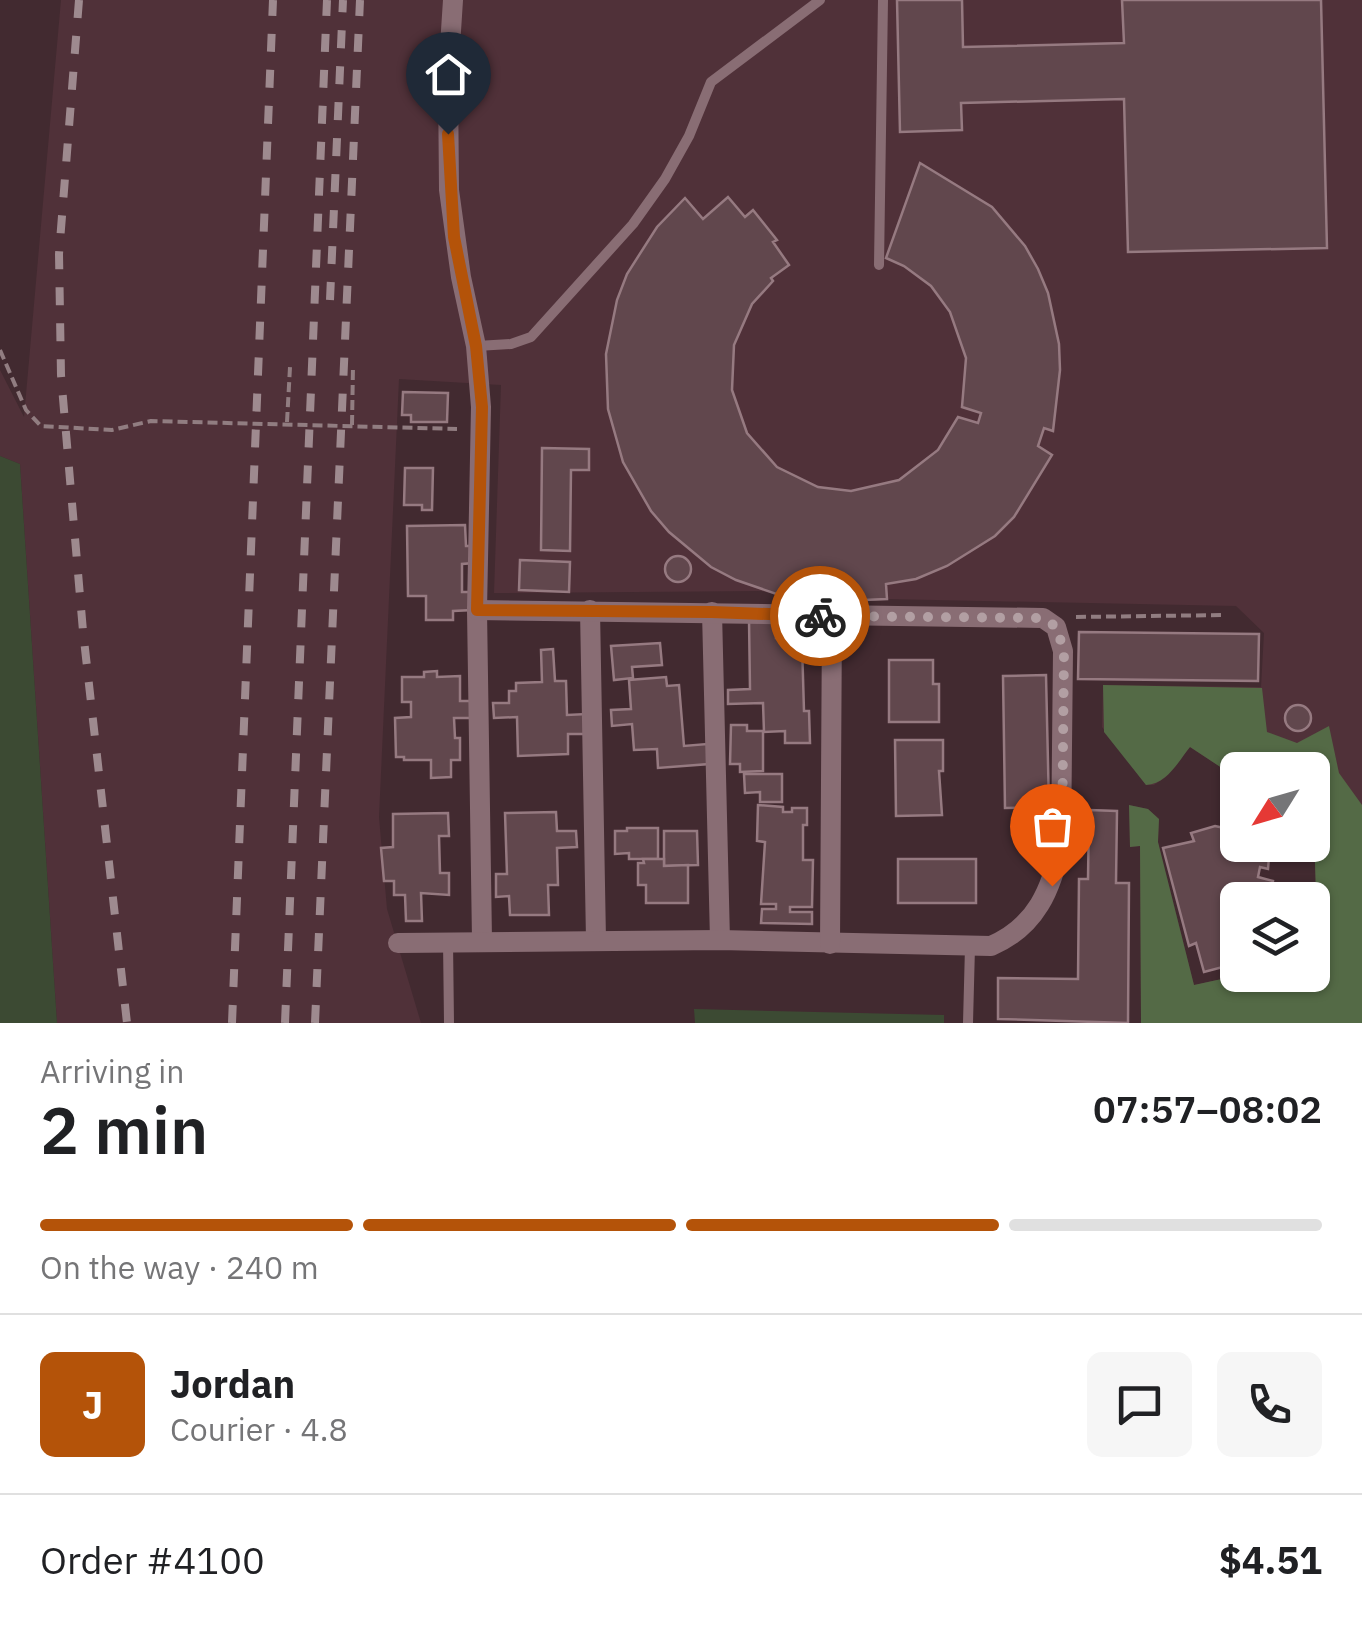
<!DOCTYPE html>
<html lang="en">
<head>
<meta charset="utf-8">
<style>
	body { margin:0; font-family:"IBM Plex Sans",sans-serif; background:#f6f6f6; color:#202124; height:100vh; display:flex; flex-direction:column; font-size:38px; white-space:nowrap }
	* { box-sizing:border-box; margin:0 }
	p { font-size:32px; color:#757577 }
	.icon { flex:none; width:55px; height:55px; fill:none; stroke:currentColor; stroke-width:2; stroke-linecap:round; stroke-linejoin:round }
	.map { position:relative; height:1023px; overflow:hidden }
	.sheet { display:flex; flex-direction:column; background:#fff; flex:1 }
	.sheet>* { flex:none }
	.needle { width:65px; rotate:233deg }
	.fabs { position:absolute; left:1220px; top:752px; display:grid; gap:20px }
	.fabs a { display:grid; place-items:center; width:110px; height:110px; border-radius:15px; background:#fff; box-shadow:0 2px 8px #0004; font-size:50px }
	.pin { position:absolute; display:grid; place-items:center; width:85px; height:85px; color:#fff; margin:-102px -42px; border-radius:50% 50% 50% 0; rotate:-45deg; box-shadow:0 0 10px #0007 }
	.pin .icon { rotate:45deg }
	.courier { position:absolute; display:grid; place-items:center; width:100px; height:100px; margin:-50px; border:8px solid #b45309; border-radius:50%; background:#fff; color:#222; box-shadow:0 2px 12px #0007 }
	.overview em { font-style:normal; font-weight:600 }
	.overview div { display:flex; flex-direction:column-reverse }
	.overview { display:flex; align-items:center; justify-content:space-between; height:170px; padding:0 40px }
	h1 { font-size:65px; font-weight:600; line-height:75px }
	.bar { display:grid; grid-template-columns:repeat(4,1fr); gap:15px 10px; align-content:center; height:120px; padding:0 40px }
	.bar i { height:12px; border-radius:8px; background:#e0e0e0 }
	.bar .active { background:#b45309 }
	.bar p { grid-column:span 4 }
	.line { display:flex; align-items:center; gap:25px; padding:0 40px; border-top:2px solid #e0e0e0 }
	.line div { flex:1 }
	.round { display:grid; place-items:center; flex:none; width:105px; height:105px; border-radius:15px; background:#f6f6f6 }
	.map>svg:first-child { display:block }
	.built { fill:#503139 }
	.green { fill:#3c4a33 }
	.forest { fill:#546a46 }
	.building { fill:#61474d; stroke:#967a81; stroke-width:2.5 }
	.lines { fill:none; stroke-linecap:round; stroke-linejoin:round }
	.path { stroke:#917d81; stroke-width:4; stroke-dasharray:10 5; stroke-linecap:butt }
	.service { stroke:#896d74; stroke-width:10 }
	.minor { stroke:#896d74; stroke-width:20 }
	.rail { stroke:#9e8a8f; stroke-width:8; stroke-dasharray:18 18; stroke-linecap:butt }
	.done { stroke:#b29fa3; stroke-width:10; stroke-dasharray:0 18 }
	.route { stroke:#b45309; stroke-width:12 }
</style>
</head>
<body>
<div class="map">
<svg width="1362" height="1023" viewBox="0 0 1362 1023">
	<rect width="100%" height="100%" fill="#422a30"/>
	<path class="built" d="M 61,0 L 1362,0 L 1362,1023 L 1141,1023 L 1140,846 L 1130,847 L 1129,805 L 1148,809 L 1159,819 L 1158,842 L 1194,985 L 1240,975 L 1312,975 L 1313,958 L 1318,957 L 1312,770 L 1238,770 L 1237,778 L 1190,747 L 1166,777 L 1154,785 L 1146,785 L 1102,727 L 1103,685 L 1261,687 L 1264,633 L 1236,606 L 887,599 L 815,602 L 761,591 L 494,593 L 501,385 L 399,379 L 379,817 L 387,909 L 421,1023 L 57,1023 L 20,464 L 0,456 L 0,370 L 24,417 Z"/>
	<g class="green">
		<path d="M 0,456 L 20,464 L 57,1023 L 0,1023 Z"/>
		<path d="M 694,1009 L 944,1015 L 944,1023 L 695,1023 Z"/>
	</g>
	<path class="forest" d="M 1103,685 L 1262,688 L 1267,732 L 1297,743 L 1329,726 L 1339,773 L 1362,805 L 1362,1023 L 1141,1023 L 1140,846 L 1130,847 L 1129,805 L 1148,809 L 1159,819 L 1158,842 L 1194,985 L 1240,975 L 1312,975 L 1313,958 L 1318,957 L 1312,770 L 1238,770 L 1237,778 L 1190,747 C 1178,762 1167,784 1146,785 L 1104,732 Z"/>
	<g class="building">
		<path d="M 897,0 L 962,0 L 963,47 L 1124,43 L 1122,0 L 1321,0 L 1327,248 L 1128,252 L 1124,99 L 961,103 L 962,130 L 900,132 Z"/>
		<path d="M 920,163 L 992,207 L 1025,246 L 1038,269 L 1048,293 L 1059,344 L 1060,370 L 1053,431 L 1044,428 L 1038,446 L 1052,455 L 1014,517 L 995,536 L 947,566 L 916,579 L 886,584 L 887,599 L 815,602 L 788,598 L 736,580 L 711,567 L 669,532 L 651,511 L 623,462 L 608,409 L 606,354 L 617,300 L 627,274 L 657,227 L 685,198 L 703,219 L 728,197 L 745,217 L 753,210 L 777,240 L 773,242 L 789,265 L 771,278 L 773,281 L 752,304 L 734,345 L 732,390 L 747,433 L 777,467 L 818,487 L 851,491 L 899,480 L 938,450 L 958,417 L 978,423 L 981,413 L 962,407 L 966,358 L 950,312 L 931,286 L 904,266 L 886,258 Z"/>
		<path d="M 403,392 L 448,393 L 447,422 L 411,422 L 411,415 L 402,415 Z"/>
		<path d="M 542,448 L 589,449 L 589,470 L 571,470 L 570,551 L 541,550 Z"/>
		<path d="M 405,468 L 433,468 L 432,510 L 422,510 L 422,505 L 404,505 Z"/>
		<path d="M 465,525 L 466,546 L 474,546 L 474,563 L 462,564 L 462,592 L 473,592 L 473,610 L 453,611 L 453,620 L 426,620 L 426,596 L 408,596 L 407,526 Z"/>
		<circle cx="678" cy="569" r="13"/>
		<path d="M 520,560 L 570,562 L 569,592 L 519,590 Z"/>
		<path d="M 749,619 L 776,619 L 776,638 L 782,638 L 783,644 L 802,644 L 804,711 L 809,711 L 810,743 L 785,743 L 785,731 L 764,732 L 763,703 L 728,704 L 728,690 L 750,689 Z"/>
		<path d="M 1079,632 L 1259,634 L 1258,681 L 1078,679 Z"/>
		<path d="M 660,643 L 662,665 L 632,667 L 633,678 L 614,680 L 611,646 Z"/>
		<path d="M 553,649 L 555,681 L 566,681 L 567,715 L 587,714 L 588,734 L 568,734 L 568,754 L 518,756 L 517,717 L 494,718 L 493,703 L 509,703 L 509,691 L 516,691 L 516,683 L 542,682 L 541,650 Z"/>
		<path d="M 889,660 L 933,660 L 933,684 L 939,684 L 939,722 L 889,722 Z"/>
		<path d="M 437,671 L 437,677 L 460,676 L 460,701 L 471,701 L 471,718 L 454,718 L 455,738 L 460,738 L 460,760 L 451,760 L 451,777 L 431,778 L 431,760 L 404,760 L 404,757 L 396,757 L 395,718 L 411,717 L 411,702 L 402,702 L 402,677 L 424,677 L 424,672 Z"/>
		<path d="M 1046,675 L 1049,807 L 1005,808 L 1003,676 Z"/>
		<path d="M 666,677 L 667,686 L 679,685 L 684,746 L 707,744 L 709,764 L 658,768 L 657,749 L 634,750 L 632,724 L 612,726 L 611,710 L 631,709 L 629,680 Z"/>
		<circle cx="1298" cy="718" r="13"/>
		<path d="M 731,725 L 747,725 L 747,731 L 763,731 L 763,771 L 740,772 L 740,764 L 730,764 Z"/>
		<path d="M 895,740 L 943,740 L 943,771 L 939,771 L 942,815 L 896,816 Z"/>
		<path d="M 744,774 L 782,774 L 782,802 L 760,802 L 760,792 L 745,793 Z"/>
		<path d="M 758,805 L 783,807 L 783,812 L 792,812 L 792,808 L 807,808 L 807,825 L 803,825 L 803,860 L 813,860 L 812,907 L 790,907 L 790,912 L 812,912 L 812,924 L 761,923 L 762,909 L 776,909 L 776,904 L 761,904 L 765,842 L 757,841 Z"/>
		<path d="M 1089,810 L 1117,811 L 1116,883 L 1129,883 L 1128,1023 L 998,1019 L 998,978 L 1078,979 L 1079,879 L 1088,879 Z"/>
		<path d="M 556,812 L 557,831 L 576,831 L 577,847 L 557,848 L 558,885 L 548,885 L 549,915 L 510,915 L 509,896 L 496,897 L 496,874 L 507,874 L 505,813 Z"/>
		<path d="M 448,813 L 449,836 L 439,836 L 440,873 L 449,873 L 449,895 L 421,893 L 422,921 L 406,921 L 405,895 L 394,895 L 394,881 L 384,881 L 381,848 L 393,847 L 393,814 Z"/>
		<path d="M 1215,826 L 1238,831 L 1238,845 L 1270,845 L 1268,869 L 1260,867 L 1258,877 L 1273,881 L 1271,894 L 1274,895 L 1273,900 L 1238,900 L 1238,963 L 1204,972 L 1196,943 L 1189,946 L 1163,848 L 1194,841 L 1191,833 Z"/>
		<path d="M 627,828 L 658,828 L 658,859 L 629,859 L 629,853 L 615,854 L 615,831 L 627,831 Z"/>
		<path d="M 664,831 L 697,831 L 698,865 L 664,866 Z"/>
		<path d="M 643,859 L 664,859 L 664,866 L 688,865 L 688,903 L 646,903 L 646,885 L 638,885 L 638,863 L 644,863 Z"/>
		<rect x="898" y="859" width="78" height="44"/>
	</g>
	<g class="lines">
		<g class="path">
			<path d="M 0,350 L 26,410 L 41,426 L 112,430 L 151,421 L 457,429"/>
			<path d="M 287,422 L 290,367"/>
			<path d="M 352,425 L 353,366"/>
			<path d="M 1076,617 L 1224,615"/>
		</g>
		<g class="service">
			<path d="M 879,265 L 883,0"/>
			<path d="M 477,346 L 511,344 L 531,337 L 633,224 L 665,179 L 689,136 L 711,82 L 820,0"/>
			<path d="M 448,941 L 449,1023"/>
			<path d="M 968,1023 L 970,947"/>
		</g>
		<g class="minor">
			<path d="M 453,0 L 448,77 L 449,190 L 461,277 L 476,346 L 481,407 L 477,610 L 482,940"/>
			<path d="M 590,610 L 596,940"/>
			<path d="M 712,612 L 720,940"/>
			<path d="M 398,943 L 720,940 L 991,946 C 1036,927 1052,889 1061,843 L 1063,651 L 1056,627 L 1043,618 L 477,610"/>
			<path d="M 830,944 L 832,617"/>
		</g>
		<g class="rail">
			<path d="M 79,0 L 59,254 L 61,375 L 83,631 L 127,1023"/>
			<path d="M 330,300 L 343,0"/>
			<path d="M 232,1023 L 273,0"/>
			<path d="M 285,1023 L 327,0"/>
			<path d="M 315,1023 L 360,0"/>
		</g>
	</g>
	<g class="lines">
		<path class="done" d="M 820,616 L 1037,618 L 1056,626 L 1064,651 L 1062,843 L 1052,886"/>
		<path class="route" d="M 448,134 L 454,237 L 476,346 L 482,407 L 477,610 L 712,612 L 820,616"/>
	</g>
</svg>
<div class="fabs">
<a><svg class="needle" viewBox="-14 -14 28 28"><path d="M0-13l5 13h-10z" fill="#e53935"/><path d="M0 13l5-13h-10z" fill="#757577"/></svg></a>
<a><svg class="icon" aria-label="layers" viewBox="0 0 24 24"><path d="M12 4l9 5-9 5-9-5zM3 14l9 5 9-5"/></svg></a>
</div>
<div class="pin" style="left:1052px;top:886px;background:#ea580c"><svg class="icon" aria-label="bag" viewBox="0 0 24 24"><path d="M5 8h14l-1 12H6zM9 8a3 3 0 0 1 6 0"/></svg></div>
<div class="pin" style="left:448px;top:134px;background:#1f2937"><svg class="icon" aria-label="home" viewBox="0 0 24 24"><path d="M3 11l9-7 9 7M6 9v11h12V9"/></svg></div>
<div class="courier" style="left:820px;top:616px"><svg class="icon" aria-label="bike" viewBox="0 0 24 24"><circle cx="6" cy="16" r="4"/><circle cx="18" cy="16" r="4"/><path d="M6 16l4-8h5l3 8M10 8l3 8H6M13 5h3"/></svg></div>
</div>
<section class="sheet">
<div class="overview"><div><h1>2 min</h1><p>Arriving in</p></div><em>07:57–08:02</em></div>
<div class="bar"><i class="active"></i><i class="active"></i><i class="active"></i><i></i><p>On the way · 240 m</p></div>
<div class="line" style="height:180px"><b class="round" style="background:#b45309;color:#fff">J</b><div><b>Jordan</b><p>Courier · 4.8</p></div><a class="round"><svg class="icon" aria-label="chat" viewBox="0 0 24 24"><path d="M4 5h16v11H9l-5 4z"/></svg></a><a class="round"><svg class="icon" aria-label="phone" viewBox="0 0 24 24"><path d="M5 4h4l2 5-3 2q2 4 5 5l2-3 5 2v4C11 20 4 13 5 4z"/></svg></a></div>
<div class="line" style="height:130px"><div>Order #4100</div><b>$4.51</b></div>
</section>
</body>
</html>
